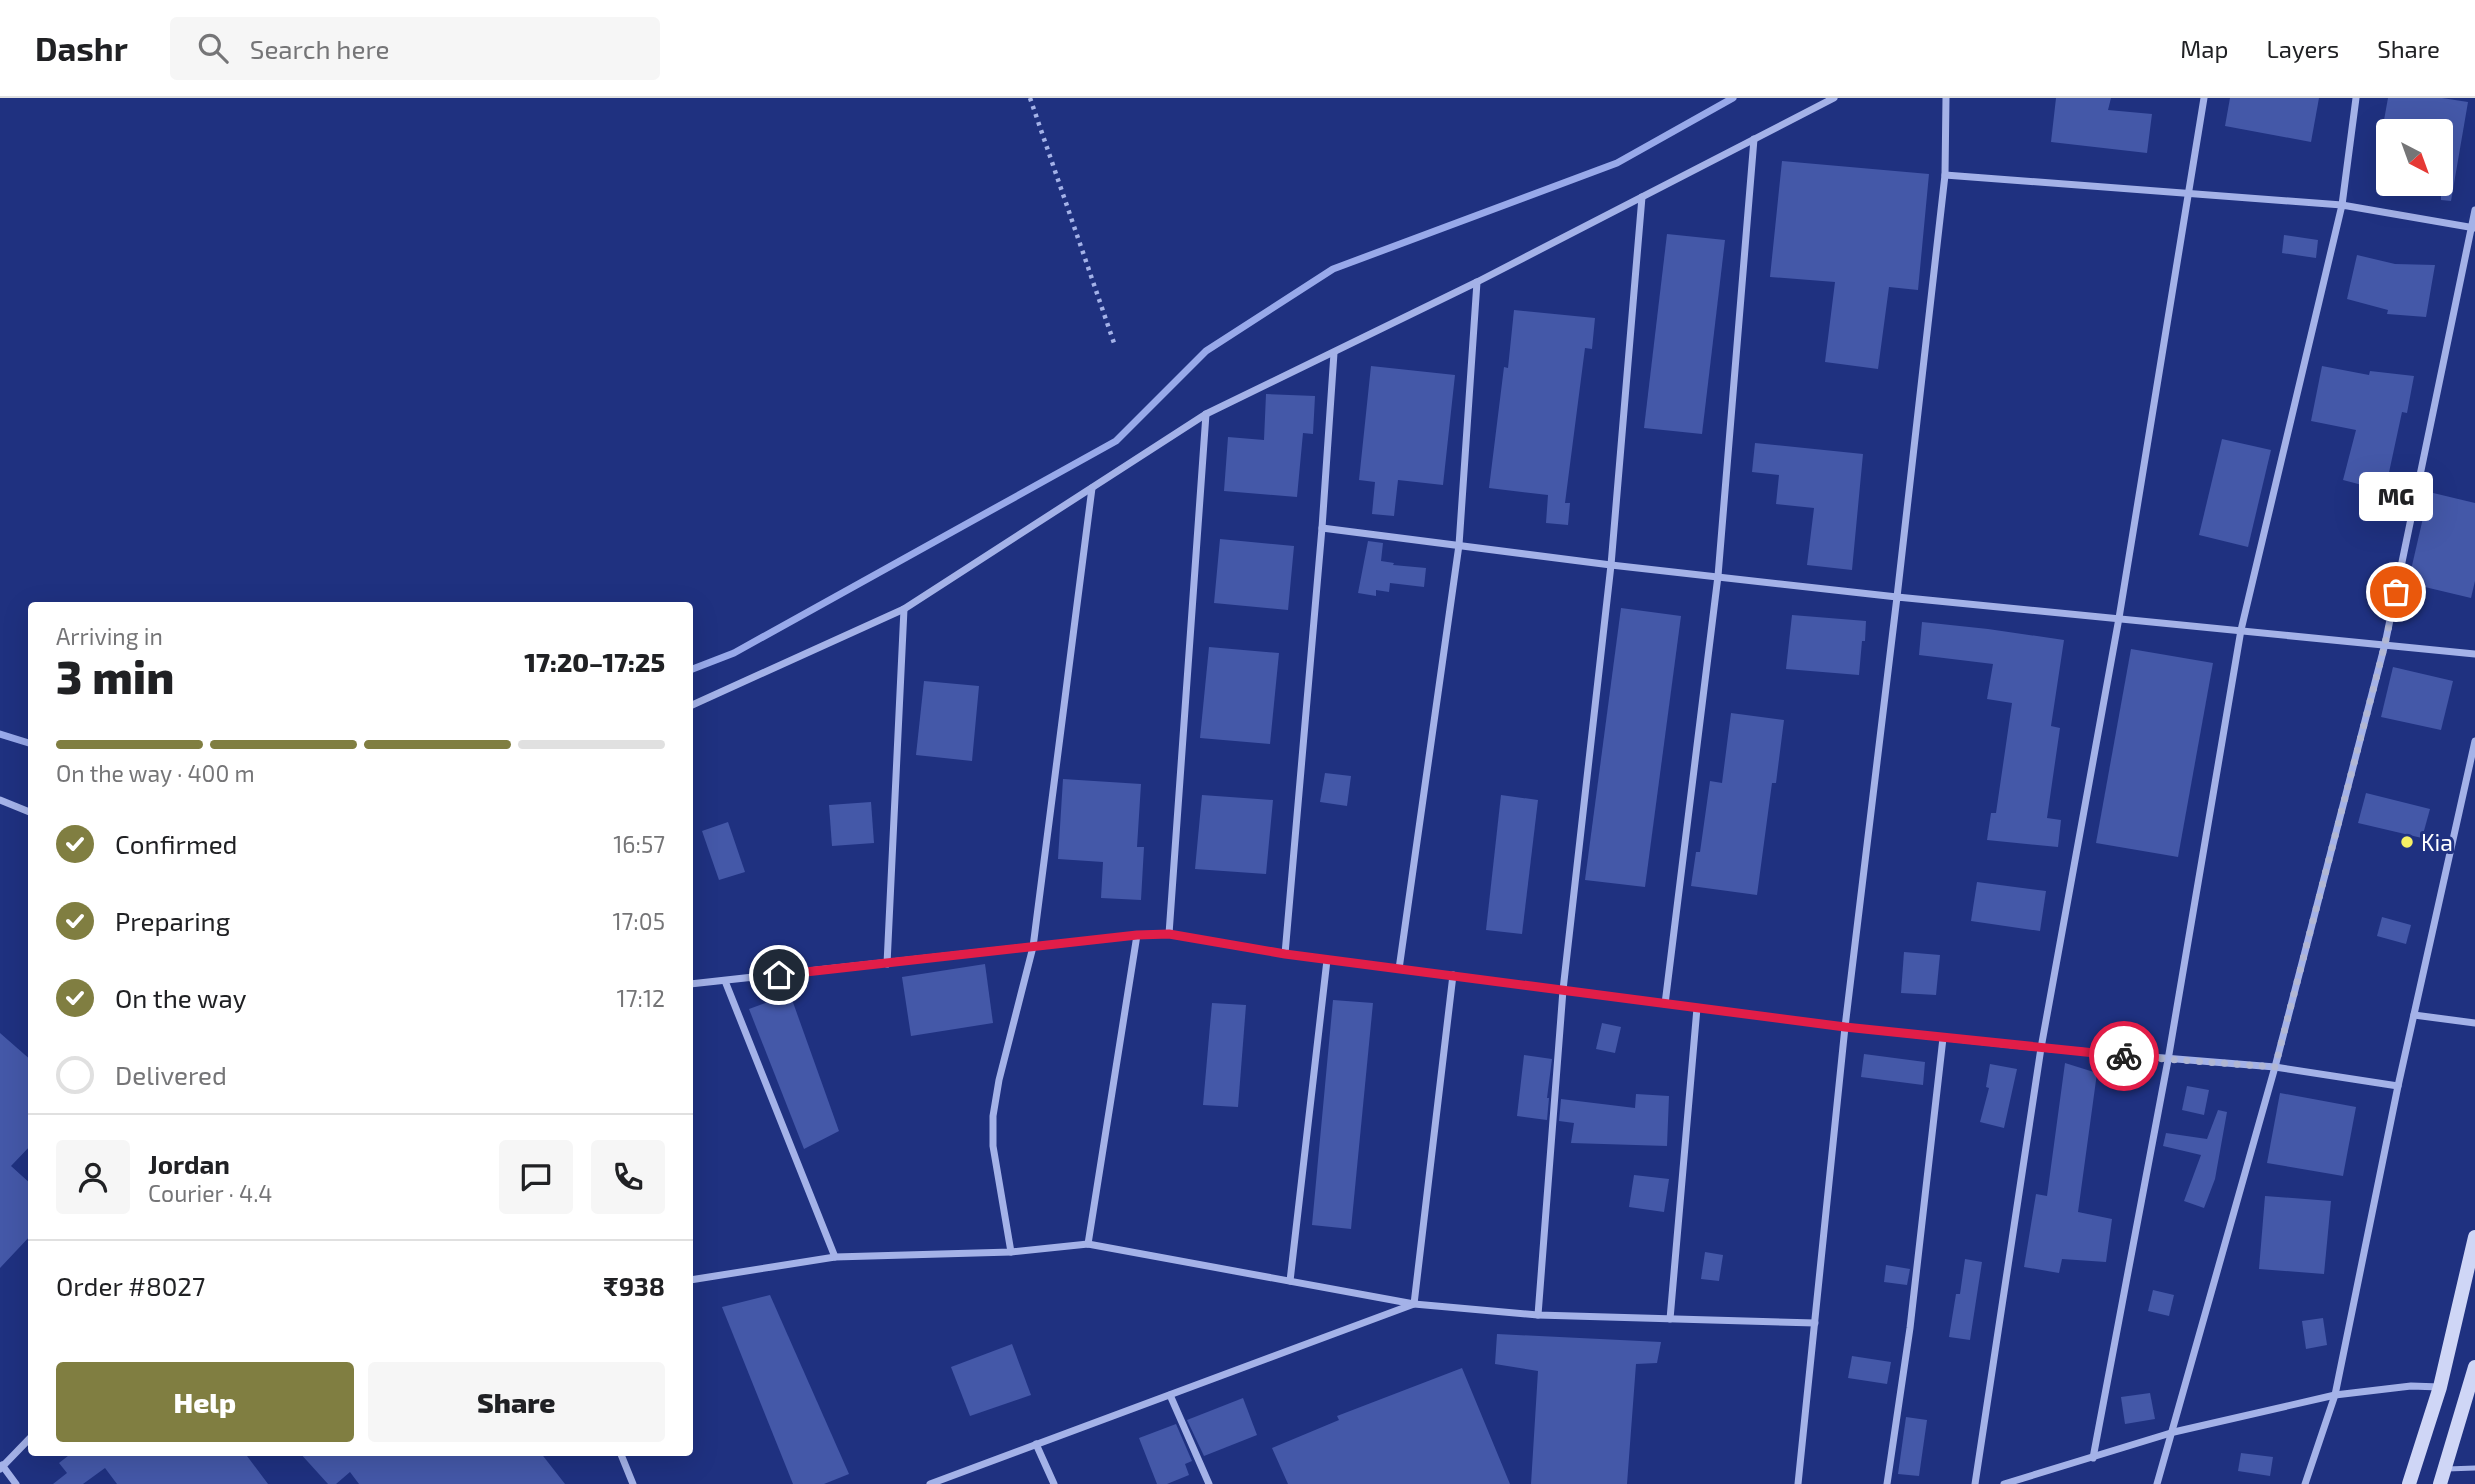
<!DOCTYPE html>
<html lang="en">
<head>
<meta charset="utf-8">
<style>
	body { margin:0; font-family:"Exo 2",sans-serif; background:#f6f6f6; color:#202124; height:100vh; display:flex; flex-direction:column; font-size:26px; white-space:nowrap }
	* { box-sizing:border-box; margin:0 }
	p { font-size:23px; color:#757577 }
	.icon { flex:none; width:38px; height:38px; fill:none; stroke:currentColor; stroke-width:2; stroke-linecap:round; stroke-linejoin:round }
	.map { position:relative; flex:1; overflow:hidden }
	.drawer { position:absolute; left:28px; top:504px; width:665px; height:854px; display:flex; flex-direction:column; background:#fff; border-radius:7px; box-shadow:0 7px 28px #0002 }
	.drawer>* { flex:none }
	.needle { width:46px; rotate:139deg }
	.controls { position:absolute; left:2376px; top:21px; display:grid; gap:14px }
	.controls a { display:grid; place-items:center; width:77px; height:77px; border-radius:7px; background:#fff; box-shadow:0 7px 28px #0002; font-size:35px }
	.pin { position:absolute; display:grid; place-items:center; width:60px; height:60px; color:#fff; margin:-30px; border:4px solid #fff; border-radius:50%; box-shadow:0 2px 7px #0007 }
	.courier { position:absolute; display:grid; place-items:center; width:70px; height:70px; margin:-35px; border:5px solid #e11d48; border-radius:50%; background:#fff; color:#222; box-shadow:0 2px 9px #0007 }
	.bubble { position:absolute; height:49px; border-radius:7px; background:#fff; box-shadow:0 7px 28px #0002; font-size:23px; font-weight:800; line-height:49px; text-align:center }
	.summary em { font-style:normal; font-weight:800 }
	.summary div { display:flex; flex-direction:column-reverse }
	.summary { display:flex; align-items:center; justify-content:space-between; height:119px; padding:0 28px }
	h1 { font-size:46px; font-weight:800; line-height:52px }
	.bar { display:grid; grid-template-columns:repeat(4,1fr); gap:10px 7px; align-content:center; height:84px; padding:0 28px }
	.bar i { height:9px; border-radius:5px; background:#e0e0e0 }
	.bar .current { background:#807e41 }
	.bar p { grid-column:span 4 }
	.line { display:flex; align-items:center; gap:18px; padding:0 28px; border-top:2px solid #e0e0e0 }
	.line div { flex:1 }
	.round { display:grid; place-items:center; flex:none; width:74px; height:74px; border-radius:7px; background:#f6f6f6 }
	ol { padding:0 28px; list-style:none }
	li { display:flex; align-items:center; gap:21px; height:77px }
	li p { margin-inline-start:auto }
	li .icon { padding:7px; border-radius:50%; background:#807e41; color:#fff; stroke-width:4 }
	li:last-child { color:#757577 }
	li i { width:38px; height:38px; border:4px solid #e0e0e0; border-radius:50% }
	.cta { display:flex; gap:14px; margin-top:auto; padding:14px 28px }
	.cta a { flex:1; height:80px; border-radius:7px; background:#807e41; color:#fff; font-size:28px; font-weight:800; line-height:80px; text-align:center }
	.cta a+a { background:#f6f6f6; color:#202124 }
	header { display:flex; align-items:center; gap:42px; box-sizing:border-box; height:98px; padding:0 35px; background:#fff; border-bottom:2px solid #e0e0e0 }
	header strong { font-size:33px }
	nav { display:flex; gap:38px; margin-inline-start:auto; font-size:24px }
	.search { width:490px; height:63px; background:#f6f6f6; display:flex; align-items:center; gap:18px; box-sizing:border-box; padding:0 24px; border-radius:7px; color:#757577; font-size:26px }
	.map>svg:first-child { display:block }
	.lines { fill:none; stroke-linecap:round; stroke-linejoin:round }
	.stream { stroke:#98a9ea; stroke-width:7 }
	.building { fill:#4458a8 }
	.path { stroke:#a4b2e8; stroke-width:4.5; stroke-dasharray:3.5 5; stroke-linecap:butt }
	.service { stroke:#a4b2e8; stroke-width:5 }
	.minor { stroke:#a4b2e8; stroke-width:7 }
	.secondary { stroke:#cfd6f6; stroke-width:14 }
	.done { stroke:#b1b7d3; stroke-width:7; stroke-dasharray:0 12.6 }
	.route { stroke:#e11d48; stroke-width:9 }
	.poi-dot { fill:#f6f064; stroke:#1f3180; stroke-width:2.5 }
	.labels { text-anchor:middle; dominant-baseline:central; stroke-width:6; stroke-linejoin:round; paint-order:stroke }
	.poi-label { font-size:23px; fill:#fff; stroke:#1f3180; text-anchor:start }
</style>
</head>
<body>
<header>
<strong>Dashr</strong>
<div class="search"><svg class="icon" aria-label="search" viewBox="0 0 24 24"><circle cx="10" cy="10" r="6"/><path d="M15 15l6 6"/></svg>Search here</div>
<nav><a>Map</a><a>Layers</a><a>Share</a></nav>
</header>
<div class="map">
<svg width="2475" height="1386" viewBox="0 0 2475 1386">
	<rect width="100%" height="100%" fill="#1f3180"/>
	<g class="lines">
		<g class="stream">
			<path d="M 690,572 L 734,555 L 1116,343 L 1206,253 L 1333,171 L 1617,65 L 1733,0"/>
			<path d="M 0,636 L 32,646"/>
		</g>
	</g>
	<g class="building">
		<path d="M 2056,0 L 2111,0 L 2108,12 L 2152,16 L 2147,55 L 2051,44 Z"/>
		<path d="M 2230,0 L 2319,0 L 2311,44 L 2225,28 Z"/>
		<path d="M 2388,0 L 2442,0 L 2468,4 L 2451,103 L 2441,102 L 2441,33 L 2382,33 Z"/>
		<path d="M 1782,63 L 1929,76 L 1918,192 L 1889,189 L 1878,271 L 1825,264 L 1835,184 L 1770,179 Z"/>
		<path d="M 1667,136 L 1725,142 L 1702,336 L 1644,330 Z"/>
		<path d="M 2284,137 L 2318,142 L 2316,160 L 2282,155 Z"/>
		<path d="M 2357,157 L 2395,166 L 2435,167 L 2426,219 L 2387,216 L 2388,212 L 2347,201 Z"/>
		<path d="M 1514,212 L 1595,220 L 1592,251 L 1585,250 L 1565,405 L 1570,405 L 1568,427 L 1546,425 L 1548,397 L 1489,390 L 1504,269 L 1508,270 Z"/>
		<path d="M 1371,268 L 1455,277 L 1443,387 L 1398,382 L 1394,418 L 1372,416 L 1375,384 L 1359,382 Z"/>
		<path d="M 2322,268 L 2369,277 L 2370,273 L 2414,278 L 2407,315 L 2402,314 L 2385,393 L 2343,382 L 2356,332 L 2311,323 Z"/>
		<path d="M 1266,296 L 1315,298 L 1313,336 L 1303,335 L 1297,399 L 1224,393 L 1228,339 L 1264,342 Z"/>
		<path d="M 2222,341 L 2271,352 L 2248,449 L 2199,437 Z"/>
		<path d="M 1755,345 L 1863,356 L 1852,472 L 1807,467 L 1814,410 L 1776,406 L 1779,377 L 1752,374 Z"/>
		<path d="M 2429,394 L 2475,405 L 2475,483 L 2471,500 L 2408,485 Z"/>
		<path d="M 1220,441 L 1294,448 L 1288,512 L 1214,505 Z"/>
		<path d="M 1368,443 L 1383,445 L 1381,463 L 1394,465 L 1393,467 L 1426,470 L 1424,489 L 1390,485 L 1389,494 L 1376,492 L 1376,498 L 1358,495 Z"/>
		<path d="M 1621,510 L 1681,518 L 1645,789 L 1585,782 Z"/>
		<path d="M 1792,517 L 1866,523 L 1865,543 L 1862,543 L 1859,577 L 1786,571 Z"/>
		<path d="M 1922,524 L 1988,531 L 2064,542 L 2051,628 L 2060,630 L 2047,720 L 2061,722 L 2058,749 L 1987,742 L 1991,715 L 1996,715 L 2012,605 L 1987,601 L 1993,566 L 1919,557 Z"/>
		<path d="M 1209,549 L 1279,555 L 1270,646 L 1200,640 Z"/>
		<path d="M 2131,551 L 2213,565 L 2178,759 L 2096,745 Z"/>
		<path d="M 2393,569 L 2453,583 L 2441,632 L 2381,619 Z"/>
		<path d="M 924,583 L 979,588 L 972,663 L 916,657 Z"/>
		<path d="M 1731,615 L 1784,622 L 1776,685 L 1772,685 L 1757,797 L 1691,788 L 1696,754 L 1700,754 L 1710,683 L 1722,685 Z"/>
		<path d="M 1325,675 L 1351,678 L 1347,708 L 1320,704 Z"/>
		<path d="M 1063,681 L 1141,686 L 1137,749 L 1144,749 L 1141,802 L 1101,800 L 1103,764 L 1058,761 Z"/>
		<path d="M 2366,695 L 2430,711 L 2422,740 L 2358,725 Z"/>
		<path d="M 1202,697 L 1273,702 L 1266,776 L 1195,771 Z"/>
		<path d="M 1501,697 L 1538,702 L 1522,836 L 1486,832 Z"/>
		<path d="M 871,704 L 874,745 L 832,748 L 829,707 Z"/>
		<path d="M 728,724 L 745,774 L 719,782 L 702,733 Z"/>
		<path d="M 1977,784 L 2046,793 L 2040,833 L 1971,823 Z"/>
		<path d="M 2382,819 L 2411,827 L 2406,846 L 2377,838 Z"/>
		<path d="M 1904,854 L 1940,857 L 1936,897 L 1901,895 Z"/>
		<path d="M 985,866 L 993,925 L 911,938 L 902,879 Z"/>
		<path d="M 790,896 L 839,1033 L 804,1051 L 749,911 Z"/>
		<path d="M 1333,902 L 1373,905 L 1351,1131 L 1312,1127 Z"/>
		<path d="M 1212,905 L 1246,907 L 1238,1009 L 1203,1007 Z"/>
		<path d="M 1602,925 L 1621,929 L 1615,955 L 1596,951 Z"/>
		<path d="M 0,935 L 32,963 L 32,1046 L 11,1068 L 32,1087 L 32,1136 L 0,1170 Z"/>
		<path d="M 1864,956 L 1925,964 L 1923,987 L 1861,979 Z"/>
		<path d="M 1524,957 L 1552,961 L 1547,1000 L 1549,1000 L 1547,1022 L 1517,1018 Z"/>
		<path d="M 2065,965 L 2097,975 L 2078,1114 L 2112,1121 L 2106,1164 L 2062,1161 L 2059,1175 L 2024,1169 L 2036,1096 L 2047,1098 Z"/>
		<path d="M 1990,966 L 2017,971 L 2004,1030 L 1980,1024 L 1989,990 L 1986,989 Z"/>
		<path d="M 2187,988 L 2209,992 L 2204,1017 L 2182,1012 Z"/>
		<path d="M 2280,995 L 2356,1009 L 2343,1078 L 2267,1065 Z"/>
		<path d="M 1636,996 L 1669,998 L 1667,1048 L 1571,1045 L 1574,1025 L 1559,1023 L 1561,1001 L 1635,1010 Z"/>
		<path d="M 2218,1012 L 2227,1014 L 2215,1081 L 2204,1110 L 2184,1103 L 2201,1057 L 2163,1048 L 2166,1035 L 2207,1041 Z"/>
		<path d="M 1634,1077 L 1669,1081 L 1664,1114 L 1629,1109 Z"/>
		<path d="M 2265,1098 L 2331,1103 L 2324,1176 L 2259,1171 Z"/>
		<path d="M 1705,1154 L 1723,1157 L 1719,1183 L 1701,1181 Z"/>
		<path d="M 1965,1161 L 1982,1164 L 1970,1242 L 1949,1239 L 1956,1196 L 1960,1196 Z"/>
		<path d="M 1886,1167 L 1910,1171 L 1907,1187 L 1884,1184 Z"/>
		<path d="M 2153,1192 L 2174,1197 L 2169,1218 L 2148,1213 Z"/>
		<path d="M 770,1197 L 849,1376 L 824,1386 L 793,1386 L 722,1209 Z"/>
		<path d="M 2323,1220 L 2327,1247 L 2306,1251 L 2302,1223 Z"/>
		<path d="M 1497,1236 L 1661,1244 L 1657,1265 L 1636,1266 L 1627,1386 L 1531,1386 L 1538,1273 L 1495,1266 Z"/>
		<path d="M 1012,1246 L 1031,1297 L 970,1318 L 951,1269 Z"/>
		<path d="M 1852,1258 L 1891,1264 L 1887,1286 L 1848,1280 Z"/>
		<path d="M 1462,1270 L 1510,1386 L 1288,1386 L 1272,1350 L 1339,1322 L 1337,1318 Z"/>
		<path d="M 2150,1295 L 2155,1321 L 2125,1326 L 2121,1299 Z"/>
		<path d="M 1243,1300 L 1257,1337 L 1204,1358 L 1187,1322 Z"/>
		<path d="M 1906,1319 L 1927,1322 L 1919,1378 L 1898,1376 Z"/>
		<path d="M 1176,1326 L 1192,1363 L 1185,1366 L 1189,1377 L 1167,1386 L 1157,1386 L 1139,1340 Z"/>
		<path d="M 73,1354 L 244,1354 L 268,1386 L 117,1386 L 105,1370 L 83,1386 L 53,1386 L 67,1375 L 59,1365 Z"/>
		<path d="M 299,1354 L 540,1354 L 565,1386 L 359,1386 L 350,1374 L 336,1386 L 328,1386 Z"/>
		<path d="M 2241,1355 L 2273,1359 L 2270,1378 L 2238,1373 Z"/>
	</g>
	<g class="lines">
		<path class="path" d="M 1030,0 L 1114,245"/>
		<path class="service" d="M 2447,1371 L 2475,1370"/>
		<g class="minor">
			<path d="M 1945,77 L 2342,107 L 2356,0"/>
			<path d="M 1322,430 L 1611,467 L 1897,499 L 1945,77 L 1946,0"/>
			<path d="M 690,608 L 904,511 L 1206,316 L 1477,184 L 1834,0"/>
			<path d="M 0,702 L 32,715"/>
			<path d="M 1169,836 L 1206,316"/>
			<path d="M 1285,856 L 1322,430 L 1334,255"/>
			<path d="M 887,866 L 904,511"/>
			<path d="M 1399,871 L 1459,447 L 1477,184"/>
			<path d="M 725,883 L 835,1159"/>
			<path d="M 690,886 L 1137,837 L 1169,836 L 1285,856 L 1845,929 L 1897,499 L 2475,556"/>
			<path d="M 1665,906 L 1718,478 L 1754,41"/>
			<path d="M 2414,917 L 2475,925"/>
			<path d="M 1088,1146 L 1137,837"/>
			<path d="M 1011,1154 L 993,1048 L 993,1018 L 999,982 L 1033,849 L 1092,390"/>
			<path d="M 690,1182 L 835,1159 L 1011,1154 L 1088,1146 L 1414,1206 L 1538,1217 L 1815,1225"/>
			<path d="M 1290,1183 L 1327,862"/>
			<path d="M 1538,1217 L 1563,892 L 1611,467 L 1642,99"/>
			<path d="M 1670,1221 L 1697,910"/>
			<path d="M 1170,1297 L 1209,1386"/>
			<path d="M 1036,1346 L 1054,1386"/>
			<path d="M 620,1354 L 633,1386"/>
			<path d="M 2093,1360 L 2168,962 L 2241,532 L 2342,107 L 2475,130"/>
			<path d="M 2,1367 L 16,1386"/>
			<path d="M 0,1371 L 32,1338"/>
			<path d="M 930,1386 L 1414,1206 L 1453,877"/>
			<path d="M 1798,1386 L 1845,929 L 2041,950 L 2275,969 L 2398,988"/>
			<path d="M 1887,1386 L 1910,1230 L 1943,940"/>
			<path d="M 1975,1386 L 2041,950 L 2119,520 L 2204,0"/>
			<path d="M 2004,1386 L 2174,1334 L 2335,1297 L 2411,1288 L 2440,1289"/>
			<path d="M 2157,1386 L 2275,969 L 2385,546 L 2475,112"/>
			<path d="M 2305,1386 L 2335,1297 L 2398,988 L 2475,643"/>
		</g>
		<g class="secondary">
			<path d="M 2409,1386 L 2440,1289 L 2475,1139"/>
			<path d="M 2440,1386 L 2475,1269"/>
		</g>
	</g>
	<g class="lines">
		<path class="done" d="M 2124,958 L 2275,969 L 2385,546 L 2396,494"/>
		<path class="route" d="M 779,877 L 1137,837 L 1169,836 L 1285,856 L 1845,929 L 2124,958"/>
	</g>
	<circle class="poi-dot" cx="2407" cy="744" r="7"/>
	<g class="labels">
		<g class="poi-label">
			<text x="2421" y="744">Kia</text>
		</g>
	</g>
</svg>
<div class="controls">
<a><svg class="needle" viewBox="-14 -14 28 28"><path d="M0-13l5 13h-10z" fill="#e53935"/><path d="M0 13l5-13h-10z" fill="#757577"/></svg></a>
</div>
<div class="pin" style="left:2396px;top:494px;background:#ea580c"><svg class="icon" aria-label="bag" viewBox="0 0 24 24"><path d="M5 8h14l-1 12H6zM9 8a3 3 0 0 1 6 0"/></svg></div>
<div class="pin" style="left:779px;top:877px;background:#1f2937"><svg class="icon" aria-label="home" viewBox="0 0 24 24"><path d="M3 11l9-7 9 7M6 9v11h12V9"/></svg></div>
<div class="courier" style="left:2124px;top:958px"><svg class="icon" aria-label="bike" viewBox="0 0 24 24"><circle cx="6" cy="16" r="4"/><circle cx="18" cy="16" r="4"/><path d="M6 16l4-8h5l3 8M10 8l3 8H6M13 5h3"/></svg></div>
<div class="bubble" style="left:2359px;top:374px;width:74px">MG</div>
<section class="drawer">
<div class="summary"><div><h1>3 min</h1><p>Arriving in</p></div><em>17:20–17:25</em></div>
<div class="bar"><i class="current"></i><i class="current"></i><i class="current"></i><i></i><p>On the way · 400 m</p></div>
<ol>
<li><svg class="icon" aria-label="check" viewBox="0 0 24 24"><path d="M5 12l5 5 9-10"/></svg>Confirmed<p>16:57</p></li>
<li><svg class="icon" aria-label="check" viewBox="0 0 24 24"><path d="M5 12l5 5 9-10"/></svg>Preparing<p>17:05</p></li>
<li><svg class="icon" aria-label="check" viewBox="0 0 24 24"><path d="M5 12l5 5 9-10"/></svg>On the way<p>17:12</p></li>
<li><i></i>Delivered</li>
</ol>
<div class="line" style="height:126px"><a class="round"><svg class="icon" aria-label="person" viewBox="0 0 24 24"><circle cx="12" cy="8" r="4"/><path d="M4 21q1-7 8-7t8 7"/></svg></a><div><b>Jordan</b><p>Courier · 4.4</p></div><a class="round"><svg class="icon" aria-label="chat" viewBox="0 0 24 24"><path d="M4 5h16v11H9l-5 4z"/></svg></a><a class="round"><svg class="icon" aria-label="phone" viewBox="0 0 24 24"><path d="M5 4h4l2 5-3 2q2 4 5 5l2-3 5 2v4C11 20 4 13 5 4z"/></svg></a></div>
<div class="line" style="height:91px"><div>Order #8027</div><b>₹938</b></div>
<div class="cta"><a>Help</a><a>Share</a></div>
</section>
</div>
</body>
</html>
